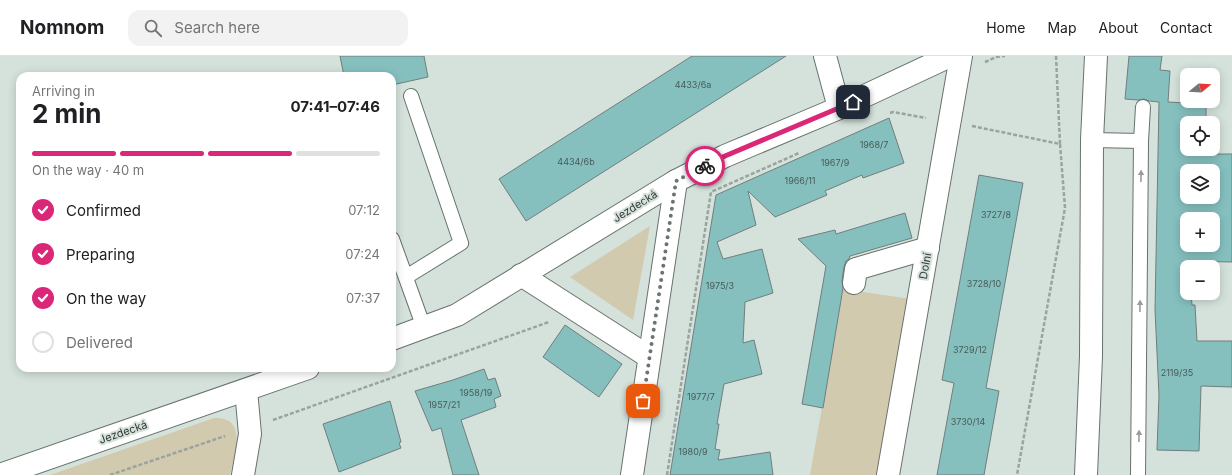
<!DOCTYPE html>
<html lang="en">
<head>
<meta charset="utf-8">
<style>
	body { margin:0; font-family:Inter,sans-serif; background:#f2f2f2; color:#202124; height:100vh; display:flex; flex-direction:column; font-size:15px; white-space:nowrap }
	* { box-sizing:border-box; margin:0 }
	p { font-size:13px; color:#757577 }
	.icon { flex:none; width:22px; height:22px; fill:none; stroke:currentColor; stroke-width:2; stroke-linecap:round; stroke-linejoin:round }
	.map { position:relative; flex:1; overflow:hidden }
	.drawer { position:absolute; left:16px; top:16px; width:380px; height:300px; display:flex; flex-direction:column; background:#fff; border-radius:12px; box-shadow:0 2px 10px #0003 }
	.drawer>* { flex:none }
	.needle { width:26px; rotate:72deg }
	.fabs { position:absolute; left:1180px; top:12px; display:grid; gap:8px }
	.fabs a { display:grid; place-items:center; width:40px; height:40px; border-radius:8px; background:#fff; box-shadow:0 2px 10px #0003; font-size:20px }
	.pin { position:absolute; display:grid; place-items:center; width:34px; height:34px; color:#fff; margin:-17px; border-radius:8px; box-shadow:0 2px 6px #0006 }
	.courier { position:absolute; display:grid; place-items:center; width:40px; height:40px; margin:-20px; border:3px solid #db2777; border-radius:50%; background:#fff; color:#222; box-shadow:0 1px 5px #0007 }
	.headline em { font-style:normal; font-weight:700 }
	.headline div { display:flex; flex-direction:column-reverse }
	.headline { display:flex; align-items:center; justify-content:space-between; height:68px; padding:0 16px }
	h1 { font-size:26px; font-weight:700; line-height:30px }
	.bar { display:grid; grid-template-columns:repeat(4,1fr); gap:6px 4px; align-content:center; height:48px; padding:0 16px }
	.bar i { height:5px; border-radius:3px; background:#e0e0e0 }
	.bar .selected { background:#db2777 }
	.bar p { grid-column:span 4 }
	ol { padding:0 16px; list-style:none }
	li { display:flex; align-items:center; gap:12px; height:44px }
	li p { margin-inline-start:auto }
	li .icon { padding:4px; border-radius:50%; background:#db2777; color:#fff; stroke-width:4 }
	li:last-child { color:#757577 }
	li i { width:22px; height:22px; border:2px solid #e0e0e0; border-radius:50% }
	header { display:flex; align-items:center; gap:24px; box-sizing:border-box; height:56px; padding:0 20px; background:#fff; border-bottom:1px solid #e0e0e0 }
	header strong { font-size:19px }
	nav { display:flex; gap:22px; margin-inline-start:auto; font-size:14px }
	.search { width:280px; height:36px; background:#f2f2f2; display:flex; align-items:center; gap:10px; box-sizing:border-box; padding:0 14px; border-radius:12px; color:#757577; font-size:15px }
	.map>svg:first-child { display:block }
	.green { fill:#d2caae }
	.building { fill:#85c0bf; stroke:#707e7d; fill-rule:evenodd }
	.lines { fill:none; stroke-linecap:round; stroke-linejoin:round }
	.service-casing { stroke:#67726c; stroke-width:16 }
	.minor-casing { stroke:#67726c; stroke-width:24 }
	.secondary-casing { stroke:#67726c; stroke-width:24 }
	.path { stroke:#99a49e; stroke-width:2.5; stroke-dasharray:4 2; stroke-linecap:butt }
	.service { stroke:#fff; stroke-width:14 }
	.minor { stroke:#fff; stroke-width:22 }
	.secondary { stroke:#fff; stroke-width:22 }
	.oneway { fill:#9a9c9a }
	.done { stroke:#6c7470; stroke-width:4; stroke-dasharray:0 7.2 }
	.route { stroke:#db2777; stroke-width:5 }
	.labels { text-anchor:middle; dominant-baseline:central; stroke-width:4; stroke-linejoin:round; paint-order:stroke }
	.number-label { font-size:9px; fill:#485b58 }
	.street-label { font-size:11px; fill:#343936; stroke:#d5e2db }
</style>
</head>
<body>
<header>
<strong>Nomnom</strong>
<div class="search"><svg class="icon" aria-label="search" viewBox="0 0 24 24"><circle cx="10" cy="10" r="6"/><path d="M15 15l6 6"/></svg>Search here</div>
<nav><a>Home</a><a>Map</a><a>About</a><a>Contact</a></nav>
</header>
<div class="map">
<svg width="1232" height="419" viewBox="0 0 1232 419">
	<rect width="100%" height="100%" fill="#d5e2db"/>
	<g class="green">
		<path d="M 650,170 L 633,264 L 570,221 Z"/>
		<path d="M 843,233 L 911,243 L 880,419 L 810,419 Z"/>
		<path d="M 214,362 C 248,360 235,399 230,419 L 50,419 Z"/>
	</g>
	<g class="building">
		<path d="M 340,0 L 424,0 L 428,21 L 392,29 L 392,20 L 344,20 Z"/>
		<path d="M 692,0 L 786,0 L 526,165 L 499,123 Z"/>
		<path d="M 1129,0 L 1162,0 L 1160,14 L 1170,15 L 1168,46 L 1206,48 L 1206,67 L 1187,67 L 1187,93 L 1205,93 L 1204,98 L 1232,98 L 1232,206 L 1188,205 L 1189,211 L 1187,211 L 1187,237 L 1191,237 L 1192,249 L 1195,249 L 1197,285 L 1232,285 L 1232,331 L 1201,330 L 1199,395 L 1157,394 L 1159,339 L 1155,254 L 1159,46 L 1149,45 L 1144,43 L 1138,44 L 1125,43 ZM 1187,115 L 1213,115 L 1213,141 L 1187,141 ZM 1187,163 L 1213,163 L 1213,189 L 1187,189 Z"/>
		<path d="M 889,62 L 904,107 L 863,122 L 862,119 L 825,135 L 827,139 L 775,161 L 748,135 L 756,169 L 717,186 L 723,203 L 762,193 L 773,237 L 745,246 L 743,287 L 754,284 L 762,318 L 724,328 L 717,368 L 719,368 L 715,393 L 720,394 L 718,404 L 770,396 L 773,419 L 670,419 L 716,139 Z"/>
		<path d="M 979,119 L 1023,127 L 986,332 L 999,335 L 984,419 L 937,419 L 954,327 L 942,324 Z"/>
		<path d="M 905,157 L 912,182 L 850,200 L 849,203 L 846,205 L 844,211 L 842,225 L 843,232 L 823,352 L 802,348 L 826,210 L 798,183 L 835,174 L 836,178 Z"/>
		<path d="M 565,269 L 622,308 L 599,341 L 543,301 Z"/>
		<path d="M 484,313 L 488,324 L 495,322 L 501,340 L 494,343 L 496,351 L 461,364 L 479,419 L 453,419 L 441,372 L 432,375 L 415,335 L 453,324 Z"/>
		<path d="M 390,345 L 401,386 L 399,387 L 401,392 L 339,416 L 323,368 Z"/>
	</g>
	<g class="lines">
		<defs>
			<g id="service">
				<path d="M 1092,84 L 1141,85 L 1138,419"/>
				<path d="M 1141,85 L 1143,51"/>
				<path d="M 392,183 L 424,272"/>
				<path d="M 406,221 L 461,187 L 411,40"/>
			</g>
			<g id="minor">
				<path d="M 825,0 L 839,52"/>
				<path d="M 521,219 L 649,301"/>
				<path d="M 854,227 L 856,213 L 928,192"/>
				<path d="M 392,283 L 457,259 L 676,125 L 725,100 L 839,52 L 950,0"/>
				<path d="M 0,419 L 308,312"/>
				<path d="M 243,419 L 250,378 L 246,334"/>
				<path d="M 632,419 L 676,125"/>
				<path d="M 888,419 L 961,0"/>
			</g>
			<path id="secondary" d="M 1086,419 L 1091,300 L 1092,84 L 1096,0"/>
		</defs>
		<use href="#service" class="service-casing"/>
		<use href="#minor" class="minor-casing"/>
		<use href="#secondary" class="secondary-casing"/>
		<g class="path">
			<path d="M 1056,0 L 1060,88"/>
			<path d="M 985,6 L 996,1 L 1005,0"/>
			<path d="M 890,57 L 893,56 L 926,62"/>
			<path d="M 972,70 L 1060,88 L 1065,152 L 1017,419"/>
			<path d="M 273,364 L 549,266"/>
			<path d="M 110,419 L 225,380"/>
			<path d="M 667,419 L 711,136 L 799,97"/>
		</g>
		<use href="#service" class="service"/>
		<use href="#minor" class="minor"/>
		<use href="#secondary" class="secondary"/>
	</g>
	<defs><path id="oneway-solid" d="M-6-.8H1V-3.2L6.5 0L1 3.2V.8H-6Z"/></defs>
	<g class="oneway">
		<use href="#oneway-solid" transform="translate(1141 120) rotate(-89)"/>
		<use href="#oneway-solid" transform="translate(1140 250) rotate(-89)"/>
		<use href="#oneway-solid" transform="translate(1139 380) rotate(-89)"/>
	</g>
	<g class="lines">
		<path class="done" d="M 643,345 L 676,125 L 705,110"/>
		<path class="route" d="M 705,110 L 725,100 L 853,46"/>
	</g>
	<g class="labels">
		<g class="number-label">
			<text x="693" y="28">4433/6a</text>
			<text x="874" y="88">1968/7</text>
			<text x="576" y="105">4434/6b</text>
			<text x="835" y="106">1967/9</text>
			<text x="800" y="124">1966/11</text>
			<text x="996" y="158">3727/8</text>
			<text x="984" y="227">3728/10</text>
			<text x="720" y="229">1975/3</text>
			<text x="970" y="293">3729/12</text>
			<text x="1177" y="316">2119/35</text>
			<text x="476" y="336">1958/19</text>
			<text x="701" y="340">1977/7</text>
			<text x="444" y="348">1957/21</text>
			<text x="968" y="365">3730/14</text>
			<text x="693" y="395">1980/9</text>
		</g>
		<g class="street-label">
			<text transform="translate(635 150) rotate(-32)">Jezdecká</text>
			<text transform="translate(925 210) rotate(-80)">Dolní</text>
			<text transform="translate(123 376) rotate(-19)">Jezdecká</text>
		</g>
	</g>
</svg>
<div class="fabs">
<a><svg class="needle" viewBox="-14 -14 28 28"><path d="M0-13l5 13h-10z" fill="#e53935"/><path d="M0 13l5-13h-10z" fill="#757577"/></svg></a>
<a><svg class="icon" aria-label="locate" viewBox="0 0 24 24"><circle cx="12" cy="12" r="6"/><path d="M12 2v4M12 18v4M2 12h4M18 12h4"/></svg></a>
<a><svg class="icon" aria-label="layers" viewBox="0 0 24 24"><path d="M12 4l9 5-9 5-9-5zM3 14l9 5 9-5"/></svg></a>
<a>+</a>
<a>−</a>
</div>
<div class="pin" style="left:643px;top:345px;background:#ea580c"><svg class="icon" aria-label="bag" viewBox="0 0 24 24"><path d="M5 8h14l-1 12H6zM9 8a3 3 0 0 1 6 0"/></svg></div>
<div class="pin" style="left:853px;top:46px;background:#1f2937"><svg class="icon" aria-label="home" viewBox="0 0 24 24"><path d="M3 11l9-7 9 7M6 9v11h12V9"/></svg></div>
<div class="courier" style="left:705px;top:110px"><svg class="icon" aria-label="bike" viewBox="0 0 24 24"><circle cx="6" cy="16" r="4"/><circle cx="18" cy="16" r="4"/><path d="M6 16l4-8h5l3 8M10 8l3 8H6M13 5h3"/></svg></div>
<section class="drawer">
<div class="headline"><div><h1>2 min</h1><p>Arriving in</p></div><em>07:41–07:46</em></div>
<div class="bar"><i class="selected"></i><i class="selected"></i><i class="selected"></i><i></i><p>On the way · 40 m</p></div>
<ol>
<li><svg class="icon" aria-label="check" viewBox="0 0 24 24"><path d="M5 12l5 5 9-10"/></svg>Confirmed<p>07:12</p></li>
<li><svg class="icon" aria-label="check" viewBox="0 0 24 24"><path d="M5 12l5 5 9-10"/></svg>Preparing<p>07:24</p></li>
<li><svg class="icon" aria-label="check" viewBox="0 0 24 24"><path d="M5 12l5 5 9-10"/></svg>On the way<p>07:37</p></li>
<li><i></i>Delivered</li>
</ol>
</section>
</div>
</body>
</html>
